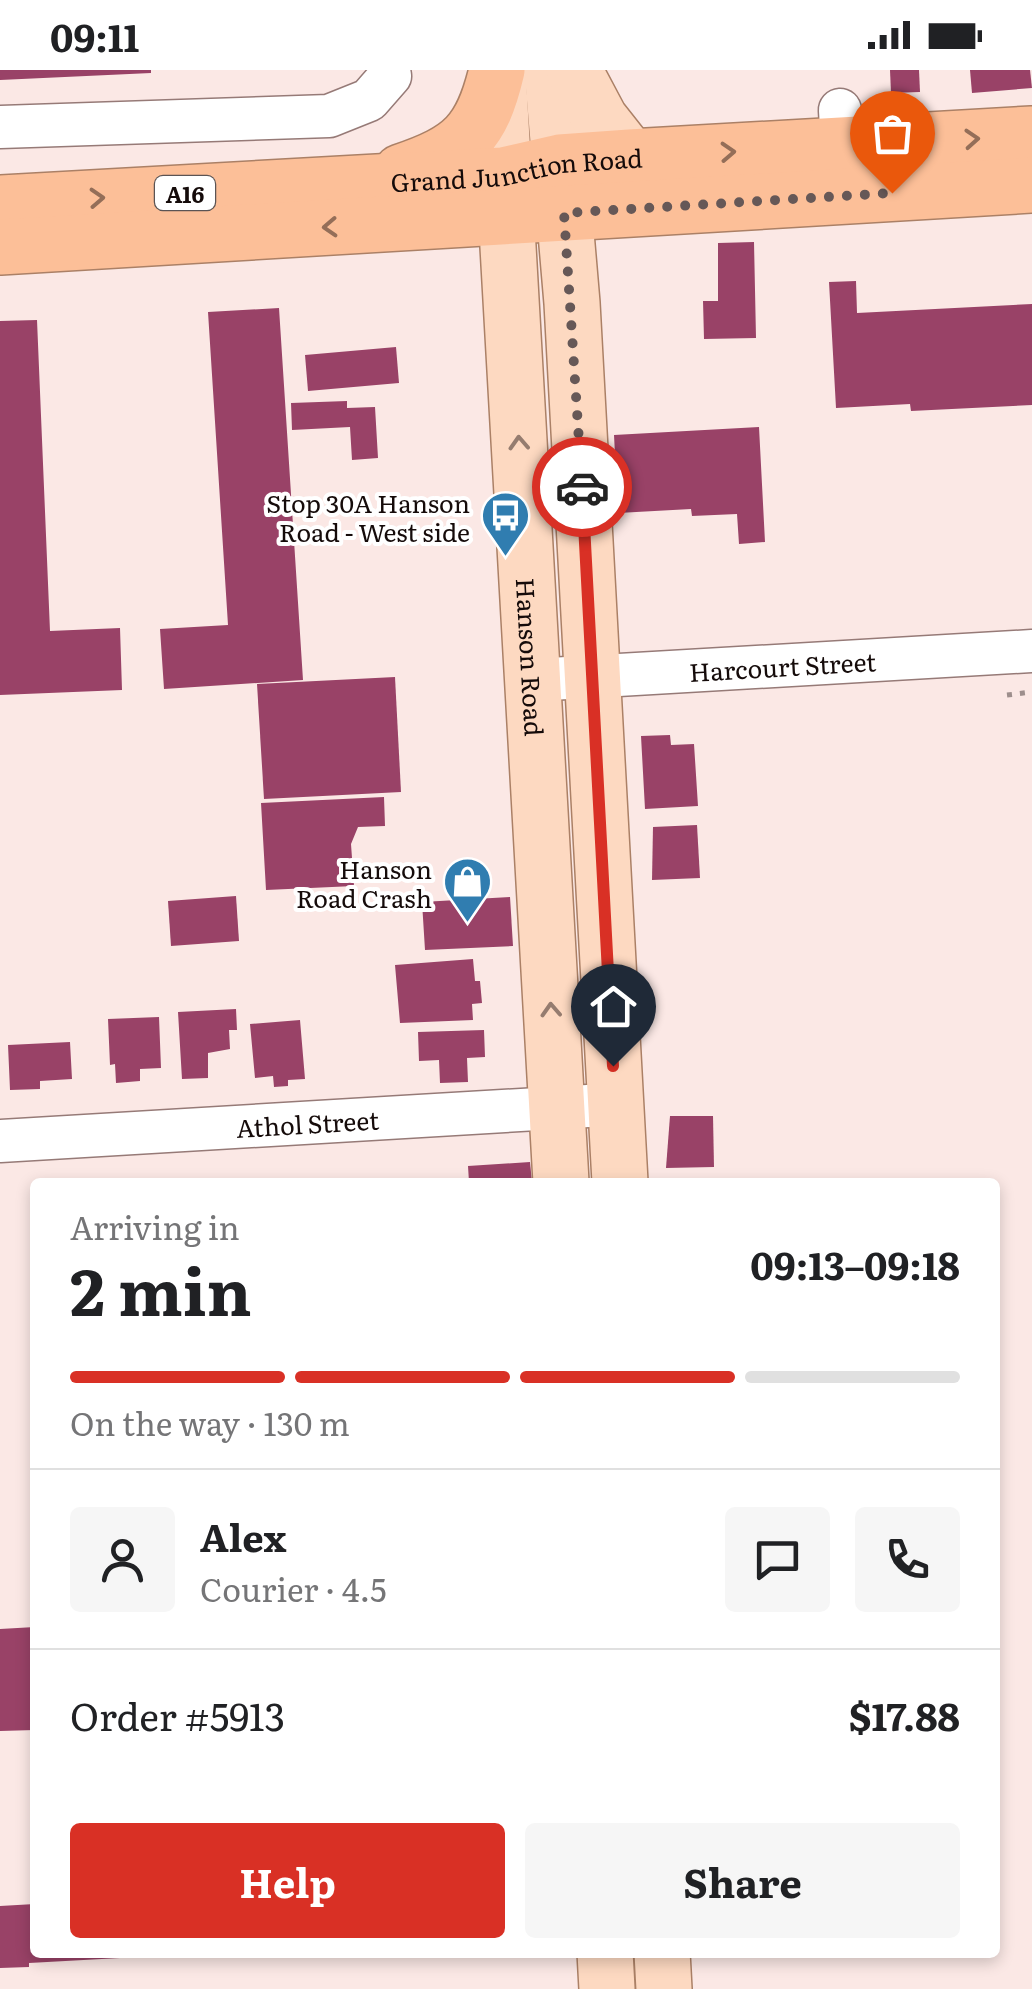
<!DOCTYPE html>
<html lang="en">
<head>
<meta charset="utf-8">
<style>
	body { margin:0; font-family:Literata,serif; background:#f6f6f6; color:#202124; height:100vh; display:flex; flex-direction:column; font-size:38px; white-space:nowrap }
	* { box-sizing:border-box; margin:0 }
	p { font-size:32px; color:#757577 }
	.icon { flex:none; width:55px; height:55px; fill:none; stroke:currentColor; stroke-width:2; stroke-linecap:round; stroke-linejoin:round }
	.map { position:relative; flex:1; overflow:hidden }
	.details { position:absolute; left:30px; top:1108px; width:970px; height:780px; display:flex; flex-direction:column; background:#fff; border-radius:10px; box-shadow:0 5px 15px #0003 }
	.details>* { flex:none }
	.pin { position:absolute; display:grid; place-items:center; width:85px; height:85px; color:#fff; margin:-102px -42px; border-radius:50% 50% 50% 0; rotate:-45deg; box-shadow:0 0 10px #0007 }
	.pin .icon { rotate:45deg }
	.courier { position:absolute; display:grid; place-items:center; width:100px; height:100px; margin:-50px; border:8px solid #d93025; border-radius:50%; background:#fff; color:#222; box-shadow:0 2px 12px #0007 }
	.head em { font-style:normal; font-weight:700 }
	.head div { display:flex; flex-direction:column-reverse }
	.head { display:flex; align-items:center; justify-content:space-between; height:170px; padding:0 40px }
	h1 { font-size:65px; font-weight:700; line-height:75px }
	.bar { display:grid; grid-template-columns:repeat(4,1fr); gap:15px 10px; align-content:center; height:120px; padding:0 40px }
	.bar i { height:12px; border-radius:8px; background:#e0e0e0 }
	.bar .selected { background:#d93025 }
	.bar p { grid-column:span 4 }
	.line { display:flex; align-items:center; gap:25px; padding:0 40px; border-top:2px solid #e0e0e0 }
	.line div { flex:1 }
	.round { display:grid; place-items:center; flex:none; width:105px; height:105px; border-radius:10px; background:#f6f6f6 }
	.cta { display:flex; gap:20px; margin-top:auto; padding:20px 40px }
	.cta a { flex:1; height:115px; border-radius:10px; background:#d93025; color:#fff; font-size:40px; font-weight:700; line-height:115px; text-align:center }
	.cta a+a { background:#f6f6f6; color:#202124 }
	.status { display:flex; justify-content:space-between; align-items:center; height:70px; padding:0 50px; background:#fff; direction:ltr }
	.status svg { height:28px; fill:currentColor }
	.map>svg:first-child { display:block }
	.building { fill:#994267 }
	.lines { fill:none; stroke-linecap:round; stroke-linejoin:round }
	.minor-casing { stroke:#967a77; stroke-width:45 }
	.major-casing { stroke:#ab8066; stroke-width:58 }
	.highway-casing { stroke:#ab8066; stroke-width:58 }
	.path { stroke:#9d8e8c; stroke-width:5; stroke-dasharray:5 8; stroke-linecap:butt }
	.minor { stroke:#fff; stroke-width:42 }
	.major { stroke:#fdd9c1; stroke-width:55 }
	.highway { stroke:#fcbf98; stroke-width:55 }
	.oneway { stroke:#946e58 }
	.oneway2 { stroke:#957c6f }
	.done { stroke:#665857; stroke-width:10; stroke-dasharray:0 18 }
	.route { stroke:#d93025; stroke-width:12 }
	.labels { text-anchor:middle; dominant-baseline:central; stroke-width:8; stroke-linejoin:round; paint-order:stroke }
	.shield { fill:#fff; stroke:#5b5454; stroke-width:2.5 }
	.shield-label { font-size:22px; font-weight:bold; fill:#150b0a }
	.street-label { font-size:25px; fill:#150b0a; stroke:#fff }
	.poi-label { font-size:25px; fill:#150b0a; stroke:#fff; text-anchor:end }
</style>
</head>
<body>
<div class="status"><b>09:11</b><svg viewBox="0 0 49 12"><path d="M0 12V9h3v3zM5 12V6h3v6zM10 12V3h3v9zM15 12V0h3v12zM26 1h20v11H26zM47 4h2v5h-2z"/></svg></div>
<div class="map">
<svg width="1032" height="1919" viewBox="0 0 1032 1919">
	<rect width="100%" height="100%" fill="#fbe8e5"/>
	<g class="building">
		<path d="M 0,0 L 151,0 L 151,3 L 0,10 Z"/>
		<path d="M 890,0 L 919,0 L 920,22 L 891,23 Z"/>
		<path d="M 970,0 L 1030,0 L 1032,18 L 972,23 Z"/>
		<path d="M 754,172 L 756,268 L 704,269 L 703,231 L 718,231 L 718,173 Z"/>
		<path d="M 856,211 L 857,243 L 1032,234 L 1032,335 L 911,341 L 910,334 L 836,338 L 829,212 Z"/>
		<path d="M 279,238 L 303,610 L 164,619 L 160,559 L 228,555 L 208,242 Z"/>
		<path d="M 37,250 L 50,561 L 120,558 L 122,620 L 0,625 L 0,251 Z"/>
		<path d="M 396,277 L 399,313 L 308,321 L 305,285 Z"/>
		<path d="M 347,331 L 347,338 L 375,337 L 378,388 L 352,390 L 350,357 L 292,360 L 291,333 Z"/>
		<path d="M 759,357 L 765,472 L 739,474 L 737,444 L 692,446 L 691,439 L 618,443 L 614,365 Z"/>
		<path d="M 395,607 L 401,722 L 264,729 L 257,614 Z"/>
		<path d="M 670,665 L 671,675 L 694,674 L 698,736 L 645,739 L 641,666 Z"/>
		<path d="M 384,727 L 385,756 L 358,757 L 351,774 L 354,816 L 266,820 L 261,733 Z"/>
		<path d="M 697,755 L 700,808 L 652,810 L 653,757 Z"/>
		<path d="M 236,826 L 239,871 L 171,876 L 168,831 Z"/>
		<path d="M 510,827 L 513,876 L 425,880 L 422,832 Z"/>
		<path d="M 473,889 L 475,911 L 480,911 L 482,933 L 472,934 L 473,950 L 400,953 L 395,895 Z"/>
		<path d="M 236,939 L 237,960 L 229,960 L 230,979 L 208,983 L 208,1008 L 182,1009 L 178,942 Z"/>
		<path d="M 159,947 L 161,998 L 140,999 L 140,1011 L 116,1013 L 115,994 L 110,995 L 108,949 Z"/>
		<path d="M 300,950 L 305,1009 L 288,1010 L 288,1016 L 274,1017 L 273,1006 L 255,1008 L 250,954 Z"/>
		<path d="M 484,960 L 485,987 L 467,988 L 468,1012 L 440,1013 L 439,990 L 419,991 L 418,962 Z"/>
		<path d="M 70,972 L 72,1009 L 40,1011 L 40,1019 L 10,1020 L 8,975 Z"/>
		<path d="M 670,1046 L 713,1046 L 714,1097 L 666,1098 Z"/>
		<path d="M 530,1092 L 532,1112 L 469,1112 L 468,1096 Z"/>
		<path d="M 35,1557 L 35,1660 L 0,1661 L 0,1559 Z"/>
		<path d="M 35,1834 L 35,1882 L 120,1882 L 120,1888 L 29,1893 L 29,1897 L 0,1898 L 0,1836 Z"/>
	</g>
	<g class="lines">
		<defs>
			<g id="minor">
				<path d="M 840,40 L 842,76"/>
				<path d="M 0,57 L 329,46 L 369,30 L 390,6 L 389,0"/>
				<path id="s1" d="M 533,610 L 1032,581"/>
				<path id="s2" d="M 0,1071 L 588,1036"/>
			</g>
			<g id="major">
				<path id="s3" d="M 498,0 L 561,1112"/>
				<path d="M 552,0 L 572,233 L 620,1112"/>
				<path d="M 574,0 L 600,49 L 630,87"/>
				<path d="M 605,1882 L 607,1919"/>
				<path d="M 662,1882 L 664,1919"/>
			</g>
			<g id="highway">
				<path d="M 401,102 C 463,81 482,64 497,0"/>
				<path id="s4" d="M 0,133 L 503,105 L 560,92 L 630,87 L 1032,64"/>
				<path d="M 0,177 L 1032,115"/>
			</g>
		</defs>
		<use href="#minor" class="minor-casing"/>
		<use href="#major" class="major-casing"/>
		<use href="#highway" class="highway-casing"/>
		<path class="path" d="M 1007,625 L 1032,622"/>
		<use href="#minor" class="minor"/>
		<use href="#major" class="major"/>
		<use href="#highway" class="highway"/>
	</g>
	<defs><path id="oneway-chevron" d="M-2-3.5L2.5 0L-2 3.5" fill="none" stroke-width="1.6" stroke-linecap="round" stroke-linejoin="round" transform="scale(2.5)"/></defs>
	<g class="oneway">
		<use href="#oneway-chevron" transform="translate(972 69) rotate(-4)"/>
		<use href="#oneway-chevron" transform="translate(728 82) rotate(-3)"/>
		<use href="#oneway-chevron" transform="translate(97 128) rotate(-3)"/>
		<use href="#oneway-chevron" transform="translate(330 157) rotate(177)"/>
	</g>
	<g class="oneway2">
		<use href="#oneway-chevron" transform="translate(519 373) rotate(-93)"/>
		<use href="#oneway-chevron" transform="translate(551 940) rotate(-93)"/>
	</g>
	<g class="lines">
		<path class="done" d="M 582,417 L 564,143 L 892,123"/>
		<path class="route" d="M 582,417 L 613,996"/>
	</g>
	<defs>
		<symbol id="bus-pin" viewBox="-11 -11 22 30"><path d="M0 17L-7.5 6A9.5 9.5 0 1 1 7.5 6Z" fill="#307db0" stroke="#fff"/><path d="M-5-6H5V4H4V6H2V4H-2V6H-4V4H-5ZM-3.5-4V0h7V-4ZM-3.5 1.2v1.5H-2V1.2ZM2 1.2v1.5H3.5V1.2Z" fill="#fff"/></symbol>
		<symbol id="shop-pin" viewBox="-11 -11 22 30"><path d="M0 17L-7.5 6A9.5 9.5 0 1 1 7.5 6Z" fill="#307db0" stroke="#fff"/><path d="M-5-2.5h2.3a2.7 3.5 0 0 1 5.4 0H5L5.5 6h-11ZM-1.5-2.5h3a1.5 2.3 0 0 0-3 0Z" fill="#fff"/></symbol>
	</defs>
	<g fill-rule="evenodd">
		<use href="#bus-pin" x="478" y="418" width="55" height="75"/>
		<use href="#shop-pin" x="440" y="784" width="55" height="75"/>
	</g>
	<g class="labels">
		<rect class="shield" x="155" y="106" width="60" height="34" rx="8"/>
		<g class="shield-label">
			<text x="185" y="123">A16</text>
		</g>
		<g class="street-label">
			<text stroke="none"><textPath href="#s4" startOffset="518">Grand Junction Road</textPath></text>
			<text stroke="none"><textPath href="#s3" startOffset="588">Hanson Road</textPath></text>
			<text stroke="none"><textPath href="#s1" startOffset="250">Harcourt Street</textPath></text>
			<text stroke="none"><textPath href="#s2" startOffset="308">Athol Street</textPath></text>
		</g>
		<g class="poi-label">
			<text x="470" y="432">Stop 30A Hanson<tspan x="470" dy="29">Road - West side</tspan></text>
			<text x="432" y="798">Hanson<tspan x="432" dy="29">Road Crash</tspan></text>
		</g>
	</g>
</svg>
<div class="pin" style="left:892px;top:123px;background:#ea580c"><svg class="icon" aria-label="bag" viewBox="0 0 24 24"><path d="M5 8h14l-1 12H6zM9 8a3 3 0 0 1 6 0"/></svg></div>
<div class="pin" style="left:613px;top:996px;background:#1f2937"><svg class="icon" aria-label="home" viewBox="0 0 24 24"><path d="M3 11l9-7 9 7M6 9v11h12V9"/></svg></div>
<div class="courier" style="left:582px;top:417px"><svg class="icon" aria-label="car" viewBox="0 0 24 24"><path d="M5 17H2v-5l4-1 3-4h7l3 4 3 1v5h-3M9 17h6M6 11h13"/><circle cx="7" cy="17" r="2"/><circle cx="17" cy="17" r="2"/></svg></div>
<section class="details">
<div class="head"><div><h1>2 min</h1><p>Arriving in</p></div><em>09:13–09:18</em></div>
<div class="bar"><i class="selected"></i><i class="selected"></i><i class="selected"></i><i></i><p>On the way · 130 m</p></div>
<div class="line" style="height:180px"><a class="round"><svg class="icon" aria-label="person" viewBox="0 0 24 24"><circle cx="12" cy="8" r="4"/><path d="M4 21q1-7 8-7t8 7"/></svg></a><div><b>Alex</b><p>Courier · 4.5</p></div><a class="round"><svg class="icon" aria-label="chat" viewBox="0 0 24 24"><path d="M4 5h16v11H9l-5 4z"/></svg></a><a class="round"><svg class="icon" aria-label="phone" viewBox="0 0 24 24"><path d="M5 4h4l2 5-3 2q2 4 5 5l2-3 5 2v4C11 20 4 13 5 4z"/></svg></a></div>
<div class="line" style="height:130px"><div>Order #5913</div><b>$17.88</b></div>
<div class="cta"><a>Help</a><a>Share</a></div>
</section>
</div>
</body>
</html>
